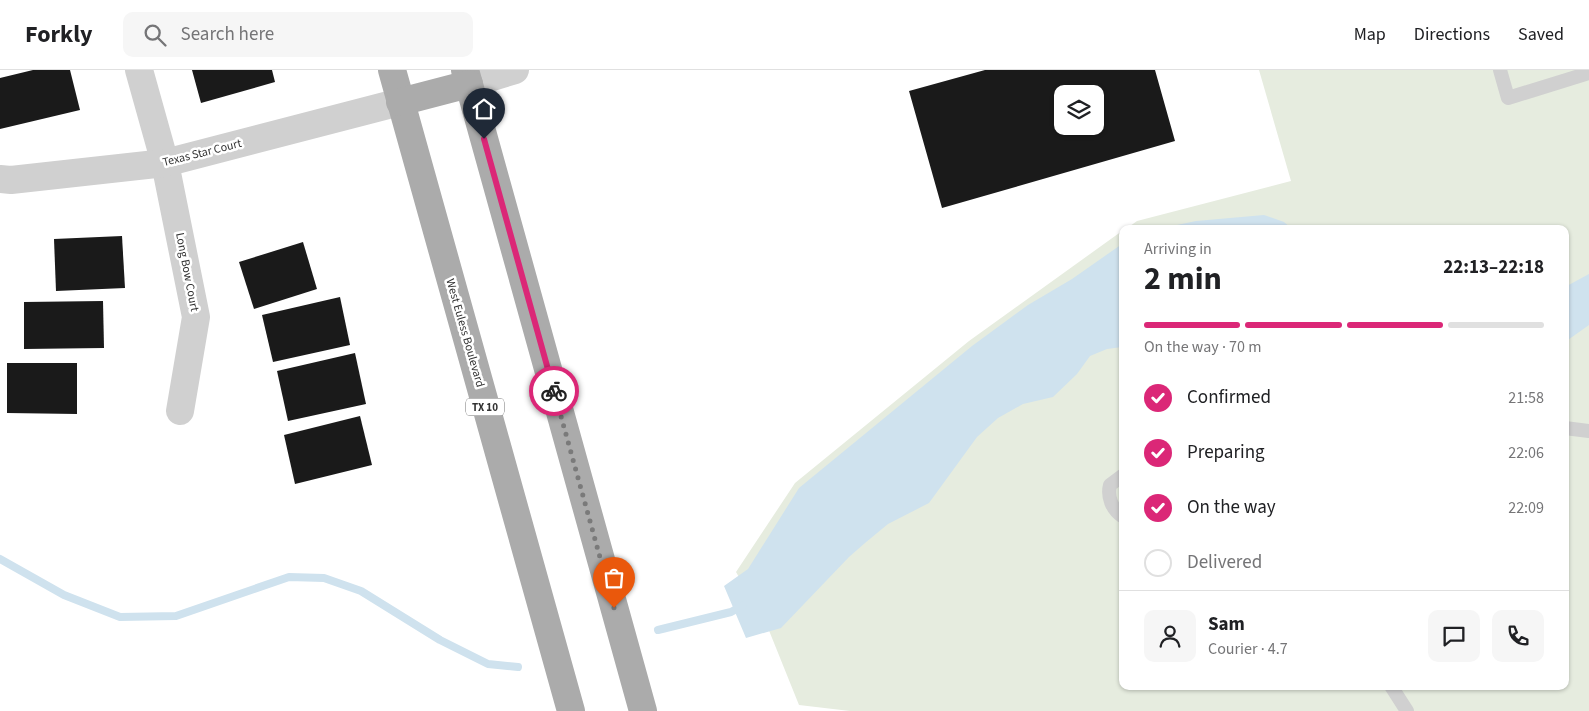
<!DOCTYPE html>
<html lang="en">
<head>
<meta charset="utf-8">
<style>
	body { margin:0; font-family:"Source Sans 3",sans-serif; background:#f6f6f6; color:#202124; height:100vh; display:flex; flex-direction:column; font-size:19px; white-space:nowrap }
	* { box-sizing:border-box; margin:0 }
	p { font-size:16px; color:#757577 }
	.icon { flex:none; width:28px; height:28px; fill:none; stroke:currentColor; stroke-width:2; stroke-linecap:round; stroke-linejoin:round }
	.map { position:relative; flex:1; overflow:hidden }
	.side { position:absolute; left:1119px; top:155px; width:450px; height:465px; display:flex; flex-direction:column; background:#fff; border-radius:10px; box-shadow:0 1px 4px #0004 }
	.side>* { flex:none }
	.controls { position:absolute; left:1054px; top:15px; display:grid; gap:10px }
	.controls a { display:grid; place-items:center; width:50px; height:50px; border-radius:10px; background:#fff; box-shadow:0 1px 4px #0004; font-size:25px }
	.pin { position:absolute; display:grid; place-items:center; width:42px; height:42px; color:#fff; margin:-51px -21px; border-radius:50% 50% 50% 0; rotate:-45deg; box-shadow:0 0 5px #0007 }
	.pin .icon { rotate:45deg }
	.courier { position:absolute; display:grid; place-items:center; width:50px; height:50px; margin:-25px; border:4px solid #db2777; border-radius:50%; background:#fff; color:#222; box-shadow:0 1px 6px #0007 }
	.head em { font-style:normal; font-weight:700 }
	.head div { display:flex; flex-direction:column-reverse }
	.head { display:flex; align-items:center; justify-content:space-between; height:85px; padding:0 25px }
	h1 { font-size:32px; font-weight:700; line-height:38px }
	.bar { display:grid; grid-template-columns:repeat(4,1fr); gap:8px 5px; align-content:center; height:60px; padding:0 25px }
	.bar i { height:6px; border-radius:4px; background:#e0e0e0 }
	.bar .active { background:#db2777 }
	.bar p { grid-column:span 4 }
	.line { display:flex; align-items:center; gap:12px; padding:0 25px; border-top:1px solid #e0e0e0 }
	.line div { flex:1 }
	.round { display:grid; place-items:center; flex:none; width:52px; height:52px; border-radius:10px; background:#f6f6f6 }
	ol { padding:0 25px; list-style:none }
	li { display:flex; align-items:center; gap:15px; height:55px }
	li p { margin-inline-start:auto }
	li .icon { padding:5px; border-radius:50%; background:#db2777; color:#fff; stroke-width:4 }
	li:last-child { color:#757577 }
	li i { width:28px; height:28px; border:2px solid #e0e0e0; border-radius:50% }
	header { display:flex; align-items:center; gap:30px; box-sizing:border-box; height:70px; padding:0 25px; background:#fff; border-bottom:1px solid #e0e0e0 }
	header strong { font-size:24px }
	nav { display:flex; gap:28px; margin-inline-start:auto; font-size:18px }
	.search { width:350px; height:45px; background:#f6f6f6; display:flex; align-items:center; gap:12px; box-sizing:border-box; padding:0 18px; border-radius:10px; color:#757577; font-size:19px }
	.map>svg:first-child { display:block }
	.green { fill:#e6ecdf }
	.water { fill:#cfe2ee }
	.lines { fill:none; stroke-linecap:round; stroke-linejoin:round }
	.stream { stroke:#cfe2ee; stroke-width:8 }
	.building { fill:#1a1a1a; fill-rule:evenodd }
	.service { stroke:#d0d0d0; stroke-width:14 }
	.minor { stroke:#d0d0d0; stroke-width:28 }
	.tertiary { stroke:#d0d0d0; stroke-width:28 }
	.primary { stroke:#ababab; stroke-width:28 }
	.done { stroke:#7a7a7a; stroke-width:5; stroke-dasharray:0 9 }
	.route { stroke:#db2777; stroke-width:6 }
	.labels { text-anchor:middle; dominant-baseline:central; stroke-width:5; stroke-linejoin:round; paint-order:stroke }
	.shield { fill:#fff; stroke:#707070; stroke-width:1 }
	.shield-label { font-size:11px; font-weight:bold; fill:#333 }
	.street-label { font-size:12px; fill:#333; stroke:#fff }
</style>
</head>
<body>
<header>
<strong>Forkly</strong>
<div class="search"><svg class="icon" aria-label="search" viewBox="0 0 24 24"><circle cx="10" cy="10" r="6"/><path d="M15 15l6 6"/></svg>Search here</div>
<nav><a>Map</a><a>Directions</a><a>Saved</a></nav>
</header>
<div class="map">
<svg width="1589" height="641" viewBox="0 0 1589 641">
	<rect width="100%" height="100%" fill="#fff"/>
	<path class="green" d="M 1259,0 L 1589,0 L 1589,641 L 850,641 L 799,635 L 768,558 L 736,502 L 795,413 L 969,271 L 1122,161 L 1122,616 L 1565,616 L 1565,159 L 1126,159 L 1137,151 L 1291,111 Z"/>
	<g class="water">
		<path d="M 1264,145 L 1284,152 L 1292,159 L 1158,159 L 1196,151 Z"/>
		<path d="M 1122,174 L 1122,277 L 1107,279 L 1090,286 L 1077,304 L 1053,327 L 1023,334 L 998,348 L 977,367 L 929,433 L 888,454 L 865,473 L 849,487 L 781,558 L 746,568 L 724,516 L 748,499 L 799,418 L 972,276 L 1028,235 L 1072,209 Z"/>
		<path d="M 1589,204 L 1589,255 L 1565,272 L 1565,217 Z"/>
	</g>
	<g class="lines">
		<g class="stream">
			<path d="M 0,489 L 64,525 L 120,547 L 176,546 L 289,507 L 324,508 L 361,521 L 440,570 L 488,594 L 518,597"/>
			<path d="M 658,560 L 731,542 L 742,536"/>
		</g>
	</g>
	<g class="building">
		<path d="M 33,0 L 70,0 L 80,40 L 0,59 L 0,8 Z"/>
		<path d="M 192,0 L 272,0 L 275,12 L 201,33 Z"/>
		<path d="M 985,0 L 1155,0 L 1175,71 L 942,138 L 909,21 ZM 1062,24 L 1095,24 L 1095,56 L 1062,56 Z"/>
		<path d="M 122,166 L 125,218 L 56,221 L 54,169 Z"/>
		<path d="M 303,172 L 317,219 L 254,239 L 239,192 Z"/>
		<path d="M 340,227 L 350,275 L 273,292 L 262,245 Z"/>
		<path d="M 103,231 L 104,278 L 24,279 L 24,232 Z"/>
		<path d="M 355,283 L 366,334 L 288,351 L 277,301 Z"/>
		<path d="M 7,293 L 77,293 L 77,344 L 7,343 Z"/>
		<path d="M 360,346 L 372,395 L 295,414 L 284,365 Z"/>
	</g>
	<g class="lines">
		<g class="service">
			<path d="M 1500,0 L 1508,28 L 1589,3"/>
			<path d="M 1565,358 L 1589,361"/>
			<path d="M 1122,406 L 1110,415 C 1107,427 1112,439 1122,446"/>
			<path d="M 1391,616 L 1407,641"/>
		</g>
		<g class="minor">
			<path d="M 139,0 L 165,93 L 196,247 L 180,341"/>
			<path d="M 0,109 L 11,110 L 165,93 L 400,32"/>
		</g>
		<path class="tertiary" d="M 469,14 L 515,0"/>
		<g class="primary">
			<path d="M 392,0 L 571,641"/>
			<path d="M 465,0 L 643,641"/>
			<path d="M 400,32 L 469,14"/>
		</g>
	</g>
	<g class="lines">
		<path class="done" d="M 554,321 L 614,538"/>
		<path class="route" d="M 484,69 L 554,321"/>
	</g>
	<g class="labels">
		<rect class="shield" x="466" y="328.5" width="38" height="17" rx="4"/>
		<g class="shield-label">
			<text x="485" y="337">TX 10</text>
		</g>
		<g class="street-label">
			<text transform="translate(202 83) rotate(-14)">Texas Star Court</text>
			<text transform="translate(187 202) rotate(79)">Long Bow Court</text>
			<text transform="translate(465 263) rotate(74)">West Euless Boulevard</text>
		</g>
	</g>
</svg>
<div class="controls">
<a><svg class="icon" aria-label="layers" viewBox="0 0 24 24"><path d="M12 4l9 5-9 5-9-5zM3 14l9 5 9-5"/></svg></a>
</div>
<div class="pin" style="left:614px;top:538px;background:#ea580c"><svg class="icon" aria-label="bag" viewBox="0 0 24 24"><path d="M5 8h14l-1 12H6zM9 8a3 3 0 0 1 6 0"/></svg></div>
<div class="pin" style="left:484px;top:69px;background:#1f2937"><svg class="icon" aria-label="home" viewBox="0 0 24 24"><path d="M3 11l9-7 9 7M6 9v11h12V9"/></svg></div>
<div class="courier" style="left:554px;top:321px"><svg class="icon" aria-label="bike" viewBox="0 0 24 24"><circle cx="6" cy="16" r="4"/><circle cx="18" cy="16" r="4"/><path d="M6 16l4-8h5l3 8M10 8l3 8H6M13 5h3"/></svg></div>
<section class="side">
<div class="head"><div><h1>2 min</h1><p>Arriving in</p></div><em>22:13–22:18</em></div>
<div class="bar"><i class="active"></i><i class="active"></i><i class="active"></i><i></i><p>On the way · 70 m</p></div>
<ol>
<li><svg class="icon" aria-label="check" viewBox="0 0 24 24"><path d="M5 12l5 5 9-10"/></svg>Confirmed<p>21:58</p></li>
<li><svg class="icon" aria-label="check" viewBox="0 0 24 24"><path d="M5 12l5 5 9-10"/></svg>Preparing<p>22:06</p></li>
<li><svg class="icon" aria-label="check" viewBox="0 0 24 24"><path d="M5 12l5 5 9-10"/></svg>On the way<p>22:09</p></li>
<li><i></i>Delivered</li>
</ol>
<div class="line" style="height:90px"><a class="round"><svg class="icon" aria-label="person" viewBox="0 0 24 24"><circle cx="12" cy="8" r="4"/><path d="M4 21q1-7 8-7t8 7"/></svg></a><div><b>Sam</b><p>Courier · 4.7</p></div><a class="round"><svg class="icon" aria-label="chat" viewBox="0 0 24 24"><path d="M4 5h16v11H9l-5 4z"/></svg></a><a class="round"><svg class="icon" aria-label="phone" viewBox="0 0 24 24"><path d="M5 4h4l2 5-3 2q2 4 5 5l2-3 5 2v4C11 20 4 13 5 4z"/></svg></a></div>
</section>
</div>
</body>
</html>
